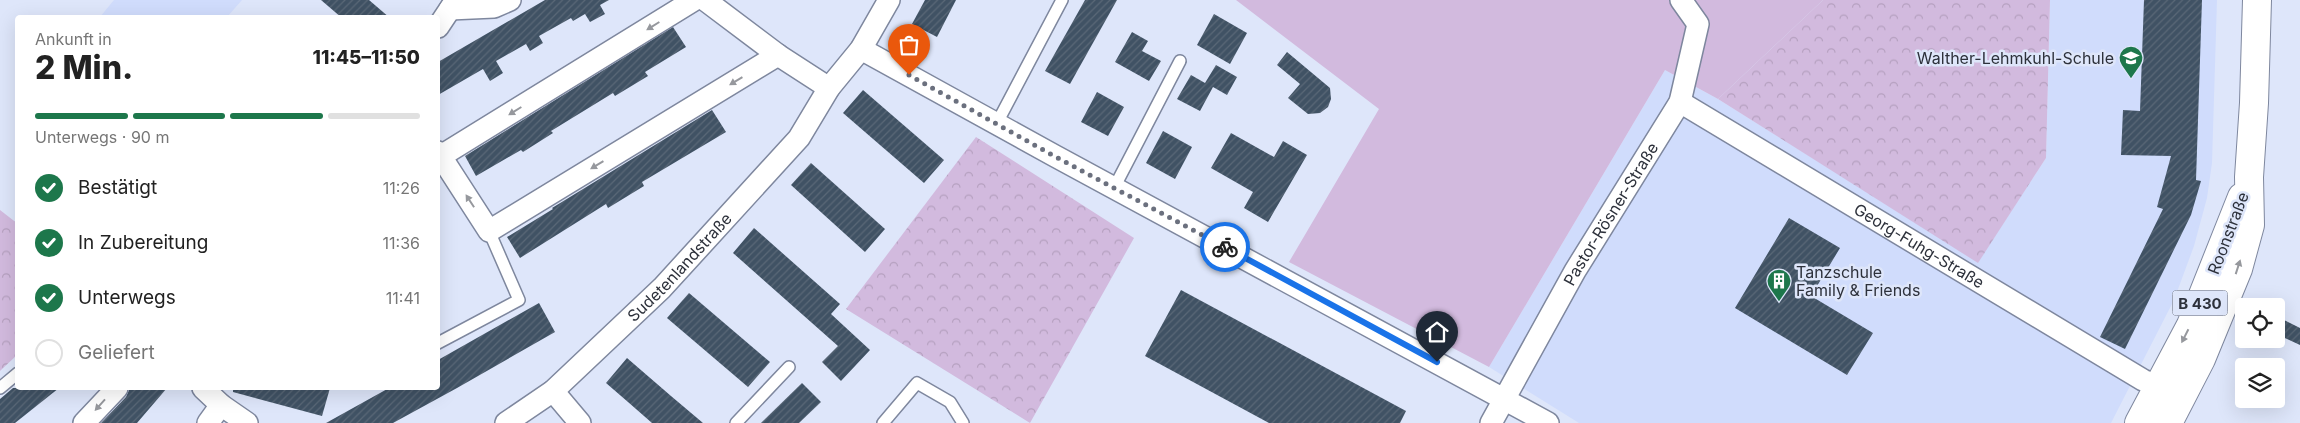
<!DOCTYPE html>
<html lang="de">
<head>
<meta charset="utf-8">
<style>
	body { margin:0; font-family:Inter,sans-serif; background:#f6f6f6; color:#222; height:100vh; display:flex; flex-direction:column; font-size:19px; white-space:nowrap }
	* { box-sizing:border-box; margin:0 }
	p { font-size:16px; color:#767676 }
	.icon { flex:none; width:28px; height:28px; fill:none; stroke:currentColor; stroke-width:2; stroke-linecap:round; stroke-linejoin:round }
	.map { position:relative; flex:1; overflow:hidden }
	.details { position:absolute; left:15px; top:15px; width:425px; height:375px; display:flex; flex-direction:column; background:#fff; border-radius:5px; box-shadow:0 5px 20px #0002 }
	.details>* { flex:none }
	.buttons { position:absolute; left:2235px; top:298px; display:grid; gap:10px }
	.buttons a { display:grid; place-items:center; width:50px; height:50px; border-radius:5px; background:#fff; box-shadow:0 5px 20px #0002; font-size:25px }
	.pin { position:absolute; display:grid; place-items:center; width:42px; height:42px; color:#fff; margin:-51px -21px; border-radius:50% 50% 50% 0; rotate:-45deg; box-shadow:0 0 5px #0007 }
	.pin .icon { rotate:45deg }
	.courier { position:absolute; display:grid; place-items:center; width:50px; height:50px; margin:-25px; border:4px solid #1a73e8; border-radius:50%; background:#fff; color:#222; box-shadow:0 1px 6px #0007 }
	.head em { font-style:normal; font-weight:800 }
	.head div { display:flex; flex-direction:column-reverse }
	.head { display:flex; align-items:center; justify-content:space-between; height:85px; padding:0 20px }
	h1 { font-size:32px; font-weight:800; line-height:38px }
	.bar { display:grid; grid-template-columns:repeat(4,1fr); gap:8px 5px; align-content:center; height:60px; padding:0 20px }
	.bar i { height:6px; border-radius:4px; background:#e0e0e0 }
	.bar .on { background:#1d774b }
	.bar p { grid-column:span 4 }
	ol { padding:0 20px; list-style:none }
	li { display:flex; align-items:center; gap:15px; height:55px }
	li p { margin-inline-start:auto }
	li .icon { padding:5px; border-radius:50%; background:#1d774b; color:#fff; stroke-width:4 }
	li:last-child { color:#767676 }
	li i { width:28px; height:28px; border:2px solid #e0e0e0; border-radius:50% }
	.map>svg:first-child { display:block }
	.built { fill:#d0dcfc }
	.forest { fill:url(#forest-crowns) }
	.park { fill:#d2bade }
	.building { fill:url(#building-hatch) }
	.lines { fill:none; stroke-linecap:round; stroke-linejoin:round }
	.service-casing { stroke:#7e879e; stroke-width:14 }
	.minor-casing { stroke:#7e879e; stroke-width:24 }
	.primary-casing { stroke:#7e879e; stroke-width:30 }
	.service { stroke:#fff; stroke-width:11 }
	.minor { stroke:#fff; stroke-width:21 }
	.primary { stroke:#fff; stroke-width:28 }
	.oneway { fill:#96989d }
	.done { stroke:#6b707e; stroke-width:5; stroke-dasharray:0 9 }
	.route { stroke:#1a73e8; stroke-width:6 }
	.labels { text-anchor:middle; dominant-baseline:central; stroke-width:5; stroke-linejoin:round; paint-order:stroke }
	.shield { fill:#dee6fa; stroke:#626774; stroke-width:1 }
	.shield-label { font-size:15px; font-weight:bold; fill:#2d313b }
	.poi-label { font-size:16px; fill:#2d313b; stroke:#dee6fa; text-anchor:end }
	.street-label { font-size:16px; fill:#2d313b; stroke:#dee6fa }
</style>
</head>
<body>
<div class="map">
<svg width="2300" height="423" viewBox="0 0 2300 423">
	<defs>
		<pattern id="forest-crowns" width="20" height="18" patternUnits="userSpaceOnUse" patternTransform="scale(1.25)"><rect width="20" height="18" fill="#d2bade"/><path d="M2 6a3 3 0 1 1 6 0M12 15a3 3 0 1 1 6 0" fill="none" stroke="#b5a0bf"/></pattern>
		<pattern id="building-hatch" width="6" height="6" patternUnits="userSpaceOnUse" patternTransform="scale(1.25)"><rect width="6" height="6" fill="#405264"/><path d="M-1 1l2-2M0 6l6-6M5 7l2-2" fill="none" stroke="#5a6877"/></pattern>
	</defs>
	<rect width="100%" height="100%" fill="#dee6fa"/>
	<g class="built">
		<path d="M 114,0 L 242,0 L 227,17 L 100,17 Z"/>
		<path d="M 2050,0 L 2217,0 L 2212,163 L 2207,198 L 2194,246 L 2174,300 L 2111,423 L 1579,423 L 1489,367 L 1665,70 L 1718,99 L 1978,262 L 2046,158 Z"/>
	</g>
	<g class="forest">
		<path d="M 1823,0 L 2050,0 L 2046,158 L 1978,263 L 1718,99 Z"/>
		<path d="M 976,137 L 1134,238 L 1030,423 L 846,309 Z"/>
		<path d="M 0,210 L 18,224 L 17,355 L 0,371 Z"/>
	</g>
	<path class="park" d="M 1236,0 L 1823,0 L 1718,99 L 1665,70 L 1489,367 L 1289,262 L 1379,109 Z"/>
	<g class="building">
		<path d="M 321,0 L 369,0 L 390,18 L 342,18 Z"/>
		<path d="M 545,0 L 609,0 L 600,5 L 605,14 L 590,22 L 585,14 L 573,21 L 571,18 L 539,36 L 543,43 L 530,51 L 526,44 L 496,61 L 503,73 L 490,81 L 483,69 L 438,95 L 438,62 Z"/>
		<path d="M 925,0 L 956,0 L 937,37 L 912,24 Z"/>
		<path d="M 1085,0 L 1117,0 L 1070,84 L 1045,71 Z"/>
		<path d="M 2144,0 L 2202,0 L 2196,180 L 2201,181 L 2191,215 L 2125,349 L 2100,337 L 2163,209 L 2157,207 L 2171,156 L 2121,155 L 2123,110 L 2140,111 Z"/>
		<path d="M 1214,14 L 1247,33 L 1230,64 L 1197,45 Z"/>
		<path d="M 673,27 L 686,47 L 645,72 L 648,76 L 615,96 L 613,93 L 551,131 L 553,133 L 523,152 L 521,150 L 476,176 L 465,156 Z"/>
		<path d="M 1132,32 L 1148,41 L 1142,51 L 1161,61 L 1149,81 L 1115,62 Z"/>
		<path d="M 1287,52 L 1330,88 L 1331,99 L 1328,107 L 1320,113 L 1308,114 L 1288,98 L 1300,84 L 1277,65 Z"/>
		<path d="M 1216,65 L 1237,77 L 1227,95 L 1213,87 L 1200,111 L 1177,99 L 1191,75 L 1205,83 Z"/>
		<path d="M 863,90 L 944,160 L 924,183 L 843,113 Z"/>
		<path d="M 1097,92 L 1124,107 L 1108,136 L 1081,122 Z"/>
		<path d="M 712,110 L 726,132 L 642,182 L 644,186 L 608,208 L 606,204 L 520,258 L 507,237 L 553,209 L 552,208 Z"/>
		<path d="M 1163,131 L 1192,147 L 1175,179 L 1146,163 Z"/>
		<path d="M 1231,133 L 1274,157 L 1283,141 L 1307,155 L 1268,222 L 1244,208 L 1253,192 L 1211,168 Z"/>
		<path d="M 811,163 L 885,229 L 865,252 L 791,185 Z"/>
		<path d="M 1789,218 L 1840,248 L 1811,296 L 1873,333 L 1847,375 L 1735,308 Z"/>
		<path d="M 754,228 L 840,304 L 831,314 L 870,350 L 841,381 L 822,362 L 838,346 L 733,253 Z"/>
		<path d="M 1181,290 L 1406,411 L 1400,423 L 1269,423 L 1145,356 Z"/>
		<path d="M 689,293 L 770,362 L 748,387 L 667,318 Z"/>
		<path d="M 539,303 L 555,332 L 457,388 L 393,423 L 326,423 L 389,388 L 438,388 L 438,360 Z"/>
		<path d="M 2276,316 L 2300,328 L 2300,345 L 2276,334 Z"/>
		<path d="M 627,358 L 671,396 L 703,423 L 652,423 L 628,402 L 606,383 Z"/>
		<path d="M 802,383 L 821,402 L 799,423 L 761,423 Z"/>
		<path d="M 13,388 L 59,388 L 15,423 L 0,423 L 0,399 Z"/>
		<path d="M 130,388 L 167,388 L 137,423 L 101,423 L 126,397 Z"/>
		<path d="M 233,388 L 330,388 L 322,416 L 233,392 Z"/>
	</g>
	<g class="lines">
		<defs>
			<g id="service">
				<path d="M 997,123 L 1062,0"/>
				<path d="M 1114,188 L 1180,61"/>
				<path d="M 438,343 L 519,300 L 489,231"/>
				<path d="M 0,388 L 18,373"/>
				<path d="M 736,423 L 789,367"/>
				<path d="M 883,423 L 917,383 L 950,402 L 963,423"/>
			</g>
			<g id="minor">
				<path d="M 705,0 L 778,55 L 829,88"/>
				<path d="M 450,9 L 494,7 L 510,0"/>
				<path d="M 438,27 L 456,0"/>
				<path d="M 861,49 L 1055,156 L 1548,423"/>
				<path id="s1" d="M 1680,102 L 2143,380 L 2159,387"/>
				<path d="M 438,152 L 489,231 L 778,55"/>
				<path d="M 441,156 L 694,0"/>
				<path d="M 203,388 L 221,405 L 247,423"/>
				<path d="M 553,391 L 580,423"/>
				<path d="M 84,423 L 117,388"/>
				<path d="M 208,423 L 221,405"/>
				<path id="s2" d="M 506,423 L 553,391 L 662,288 L 799,138 L 829,88 L 861,49 L 889,0"/>
				<path id="s3" d="M 1491,423 L 1575,271 L 1680,102 L 1698,24 L 1681,0"/>
			</g>
			<g id="primary">
				<path d="M 2139,423 L 2191,325 L 2242,197"/>
				<path d="M 2168,423 L 2201,359 L 2238,269 L 2250,225 L 2249,177 L 2254,103 L 2257,0"/>
			</g>
		</defs>
		<use href="#service" class="service-casing"/>
		<use href="#minor" class="minor-casing"/>
		<use href="#primary" class="primary-casing"/>
		<use href="#service" class="service"/>
		<use href="#minor" class="minor"/>
		<use href="#primary" class="primary"/>
	</g>
	<defs><path id="oneway-solid" d="M-6-.8H1V-3.2L6.5 0L1 3.2V.8H-6Z" transform="scale(1.25)"/></defs>
	<g class="oneway">
		<use href="#oneway-solid" transform="translate(653 26) rotate(148)"/>
		<use href="#oneway-solid" transform="translate(736 81) rotate(149)"/>
		<use href="#oneway-solid" transform="translate(515 111) rotate(148)"/>
		<use href="#oneway-solid" transform="translate(597 165) rotate(149)"/>
		<use href="#oneway-solid" transform="translate(470 201) rotate(-123)"/>
		<use href="#oneway-solid" transform="translate(2238 267) rotate(-72)"/>
		<use href="#oneway-solid" transform="translate(2185 336) rotate(117)"/>
		<use href="#oneway-solid" transform="translate(100 405) rotate(132)"/>
	</g>
	<g class="lines">
		<path class="done" d="M 909,75 L 1054,156 L 1225,247"/>
		<path class="route" d="M 1225,247 L 1437,362"/>
	</g>
	<defs>
		<symbol id="school-pin" viewBox="-11 -11 22 30"><path d="M0 17L-7.5 6A9.5 9.5 0 1 1 7.5 6Z" fill="#1d774b" stroke="#dee6fa"/><path d="M0-5L7-2L0 1L-7-2ZM-4 1L0 2.5L4 1V4Q0 6-4 4Z" fill="#fff"/></symbol>
		<symbol id="building-pin" viewBox="-11 -11 22 30"><path d="M0 17L-7.5 6A9.5 9.5 0 1 1 7.5 6Z" fill="#1d774b" stroke="#dee6fa"/><path d="M-4-6H4V6H1V3H-1V6H-4ZM-2.5-4.3h1.7v1.8h-1.7ZM.8-4.3h1.7v1.8H.8ZM-2.5-1h1.7V.8h-1.7ZM.8-1h1.7V.8H.8Z" fill="#fff"/></symbol>
	</defs>
	<g fill-rule="evenodd">
		<use href="#school-pin" x="2117" y="44" width="28" height="38"/>
		<use href="#building-pin" x="1765" y="267" width="28" height="38"/>
	</g>
	<g class="labels">
		<rect class="shield" x="2172.5" y="290.5" width="55" height="25" rx="4"/>
		<g class="shield-label">
			<text x="2200" y="303">B 430</text>
		</g>
		<g class="poi-label">
			<text x="2114" y="58">Walther-Lehmkuhl-Schule</text>
			<text x="1796" y="272" text-anchor="start">Tanzschule<tspan x="1796" dy="18">Family &amp; Friends</tspan></text>
		</g>
		<g class="street-label">
			<text stroke="none"><textPath href="#s3" startOffset="241">Pastor-Rösner-Straße</textPath></text>
			<text transform="translate(2228 233) rotate(-69)">Roonstraße</text>
			<text stroke="none"><textPath href="#s1" startOffset="279">Georg-Fuhg-Straße</textPath></text>
			<text stroke="none"><textPath href="#s2" startOffset="234">Sudetenlandstraße</textPath></text>
		</g>
	</g>
</svg>
<div class="buttons">
<a><svg class="icon" aria-label="locate" viewBox="0 0 24 24"><circle cx="12" cy="12" r="6"/><path d="M12 2v4M12 18v4M2 12h4M18 12h4"/></svg></a>
<a><svg class="icon" aria-label="layers" viewBox="0 0 24 24"><path d="M12 4l9 5-9 5-9-5zM3 14l9 5 9-5"/></svg></a>
</div>
<div class="pin" style="left:909px;top:75px;background:#ea580c"><svg class="icon" aria-label="bag" viewBox="0 0 24 24"><path d="M5 8h14l-1 12H6zM9 8a3 3 0 0 1 6 0"/></svg></div>
<div class="pin" style="left:1437px;top:362px;background:#1f2937"><svg class="icon" aria-label="home" viewBox="0 0 24 24"><path d="M3 11l9-7 9 7M6 9v11h12V9"/></svg></div>
<div class="courier" style="left:1225px;top:247px"><svg class="icon" aria-label="bike" viewBox="0 0 24 24"><circle cx="6" cy="16" r="4"/><circle cx="18" cy="16" r="4"/><path d="M6 16l4-8h5l3 8M10 8l3 8H6M13 5h3"/></svg></div>
<section class="details">
<div class="head"><div><h1>2 Min.</h1><p>Ankunft in</p></div><em>11:45–11:50</em></div>
<div class="bar"><i class="on"></i><i class="on"></i><i class="on"></i><i></i><p>Unterwegs · 90 m</p></div>
<ol>
<li><svg class="icon" aria-label="check" viewBox="0 0 24 24"><path d="M5 12l5 5 9-10"/></svg>Bestätigt<p>11:26</p></li>
<li><svg class="icon" aria-label="check" viewBox="0 0 24 24"><path d="M5 12l5 5 9-10"/></svg>In Zubereitung<p>11:36</p></li>
<li><svg class="icon" aria-label="check" viewBox="0 0 24 24"><path d="M5 12l5 5 9-10"/></svg>Unterwegs<p>11:41</p></li>
<li><i></i>Geliefert</li>
</ol>
</section>
</div>
</body>
</html>
